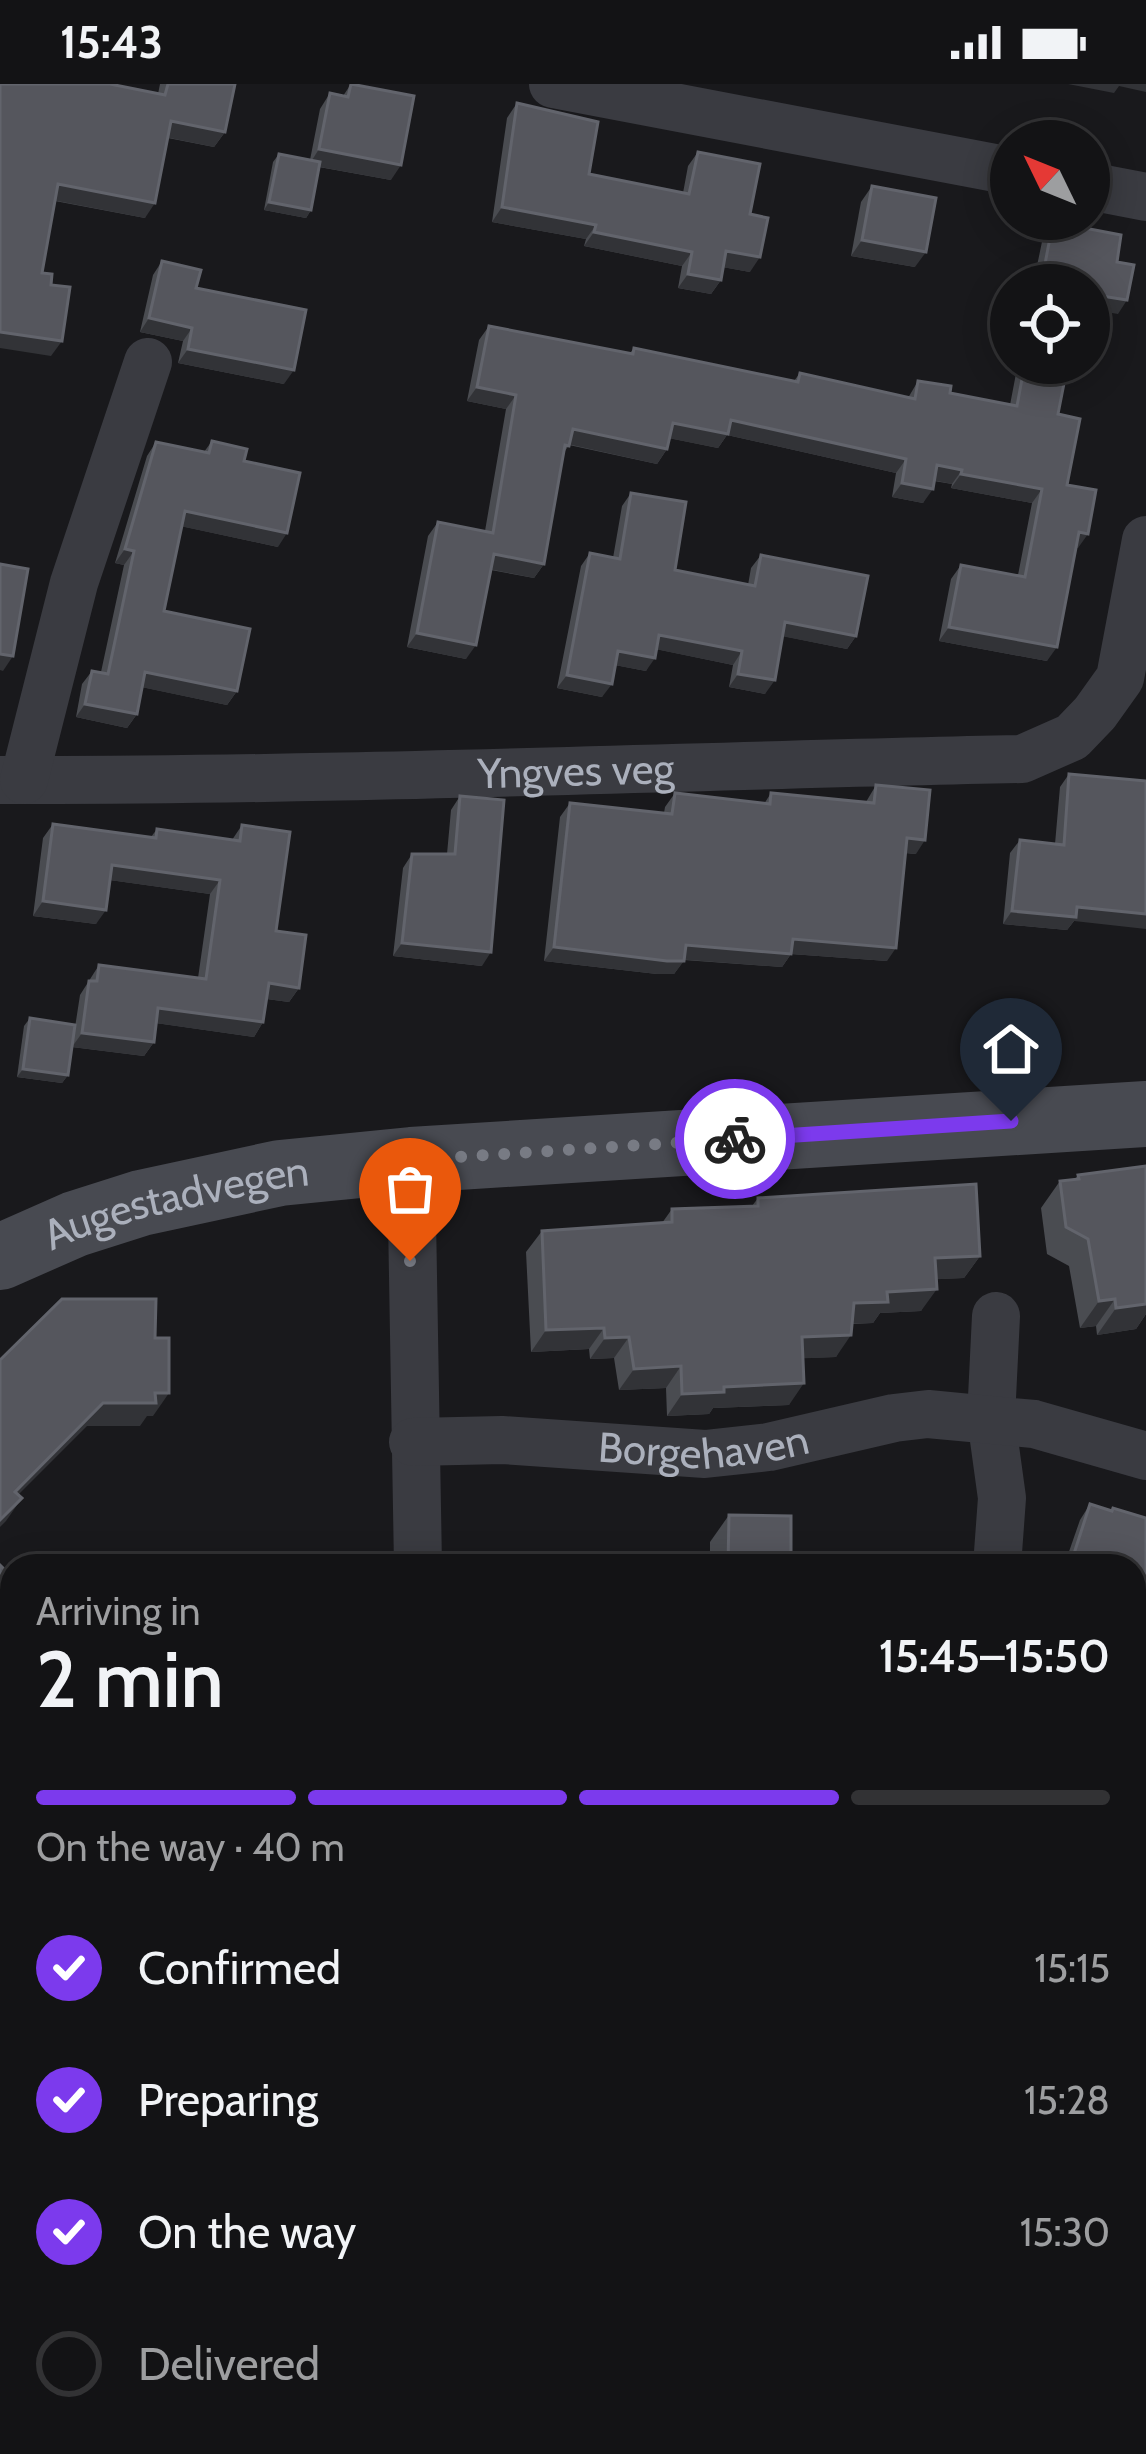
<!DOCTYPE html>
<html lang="en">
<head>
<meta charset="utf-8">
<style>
	body { margin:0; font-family:Cabin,sans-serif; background:#202022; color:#f1f3f6; height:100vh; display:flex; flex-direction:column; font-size:45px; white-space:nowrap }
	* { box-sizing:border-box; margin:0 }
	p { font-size:39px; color:#9d9ea0 }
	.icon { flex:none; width:66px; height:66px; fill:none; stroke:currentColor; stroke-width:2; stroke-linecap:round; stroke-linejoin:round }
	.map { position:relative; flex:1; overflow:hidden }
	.details { position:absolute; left:0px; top:1470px; width:1146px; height:900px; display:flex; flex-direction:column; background:#131315; border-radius:36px 36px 0 0; box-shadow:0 6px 30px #0003,0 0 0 3px #323234 }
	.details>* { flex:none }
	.needle { width:78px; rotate:313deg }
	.tools { position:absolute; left:990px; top:36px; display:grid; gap:24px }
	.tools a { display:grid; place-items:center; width:120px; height:120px; border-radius:50%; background:#131315; box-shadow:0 6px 30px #0003,0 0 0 3px #323234; font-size:60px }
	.pin { position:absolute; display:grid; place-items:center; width:102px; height:102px; color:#fff; margin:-123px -51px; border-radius:50% 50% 50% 0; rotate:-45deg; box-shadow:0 0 12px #0007 }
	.pin .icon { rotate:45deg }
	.courier { position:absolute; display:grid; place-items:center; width:120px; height:120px; margin:-60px; border:9px solid #7c3aed; border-radius:50%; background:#fff; color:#222; box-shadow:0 3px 15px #0007 }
	.head em { font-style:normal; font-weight:600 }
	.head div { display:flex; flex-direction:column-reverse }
	.head { display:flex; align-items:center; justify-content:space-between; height:204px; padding:0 36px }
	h1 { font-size:78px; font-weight:600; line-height:90px }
	.bar { display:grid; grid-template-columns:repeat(4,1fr); gap:18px 12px; align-content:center; height:144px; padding:0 36px }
	.bar i { height:15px; border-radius:9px; background:#323234 }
	.bar .selected { background:#7c3aed }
	.bar p { grid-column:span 4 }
	ol { padding:0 36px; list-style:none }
	li { display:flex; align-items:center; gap:36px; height:132px }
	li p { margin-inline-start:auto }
	li .icon { padding:12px; border-radius:50%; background:#7c3aed; color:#fff; stroke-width:4 }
	li:last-child { color:#9d9ea0 }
	li i { width:66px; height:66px; border:6px solid #323234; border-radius:50% }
	.status { display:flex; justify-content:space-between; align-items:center; height:84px; padding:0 60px; background:#131315; direction:ltr }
	.status svg { height:33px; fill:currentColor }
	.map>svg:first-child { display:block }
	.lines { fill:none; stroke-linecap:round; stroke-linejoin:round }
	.street { stroke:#3a3b41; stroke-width:48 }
	.secondary { stroke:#484a51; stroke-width:66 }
	.wall { fill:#4a4c51 }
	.shaded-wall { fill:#323337 }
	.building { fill:#55565d; stroke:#62646c; stroke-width:3 }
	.done { stroke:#787b84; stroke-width:12; stroke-dasharray:0 21.6 }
	.route { stroke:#7c3aed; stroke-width:15 }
	.labels { text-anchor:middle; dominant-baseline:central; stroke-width:10; stroke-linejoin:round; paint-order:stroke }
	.street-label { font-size:42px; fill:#abb0bc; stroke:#141417 }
</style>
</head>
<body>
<div class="status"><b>15:43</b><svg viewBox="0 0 49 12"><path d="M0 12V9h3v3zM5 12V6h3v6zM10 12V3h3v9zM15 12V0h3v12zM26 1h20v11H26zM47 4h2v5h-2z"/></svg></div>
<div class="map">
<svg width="1146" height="2370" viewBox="0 0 1146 2370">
	<rect width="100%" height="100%" fill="#19191c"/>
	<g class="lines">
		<g class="street">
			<path d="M 553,0 L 1011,87"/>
			<path d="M 1089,102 L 1146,113"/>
			<path id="s1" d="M 0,696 C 341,697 681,682 1022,675 L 1072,653 L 1095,629 L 1120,594 L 1146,456"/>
			<path d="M 24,696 L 74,499 L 148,278"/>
			<path d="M 411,1076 L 418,1482"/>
			<path d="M 996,1232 L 991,1334 L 1002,1414 L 997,1482"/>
			<path id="s2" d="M 413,1358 L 502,1356 L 705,1370 L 769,1363 L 894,1334 L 928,1330 L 1034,1340 L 1146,1372"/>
			<path d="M 1134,1630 L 1146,1634"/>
			<path d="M 1134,2264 L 1146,2288"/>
			<path d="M 431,2358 L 433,2370"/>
		</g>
		<path class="secondary" id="s3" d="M 0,1173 L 75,1140 L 141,1119 L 280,1089 L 411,1076 L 1146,1030"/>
	</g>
	<g class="wall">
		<path d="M 0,0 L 158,10 L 160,0 L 235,0 L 225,48 L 214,63 L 168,54 L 145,134 L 55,117 L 42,189 L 51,201 L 51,272 Z"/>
		<path d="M 351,0 L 391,96 L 319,83 L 311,126 L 306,134 L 264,126 L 273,78 L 279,70 L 310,76 L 320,25 L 330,9 L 343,12 Z"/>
		<path d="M 517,19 L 589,90 L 683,109 L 688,82 L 698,68 L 750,130 L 750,188 L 723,183 L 721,196 L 711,210 L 678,204 L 682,182 L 584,162 L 586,155 L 492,138 L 507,34 Z"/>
		<path d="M 872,102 L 915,183 L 851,172 L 861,118 Z"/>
		<path d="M 1053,138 L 1117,178 L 1118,230 L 1089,201 L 1033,201 L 1043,153 Z"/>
		<path d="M 162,177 L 196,204 L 284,300 L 178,279 L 183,257 L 140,248 L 153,191 Z"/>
		<path d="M 489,242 L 630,269 L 634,264 L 794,297 L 800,289 L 908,314 L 918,297 L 950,309 L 1010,321 L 1018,279 L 1068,279 L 1058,330 L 1078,464 L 1076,464 L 1047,577 L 939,557 L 951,495 L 961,481 L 1018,491 L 1032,419 L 951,404 L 952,400 L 934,397 L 923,419 L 892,413 L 896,389 L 727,351 L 718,364 L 669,354 L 667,365 L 657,380 L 569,361 L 563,370 L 544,480 L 534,494 L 491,486 L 466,575 L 407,563 L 428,452 L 438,438 L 485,447 L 506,325 L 467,317 L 479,256 Z"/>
		<path d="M 212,357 L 244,377 L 278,463 L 181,442 L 164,527 L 237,607 L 227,621 L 142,603 L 137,630 L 127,644 L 76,633 L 82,600 L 92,587 L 101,588 L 124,481 L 115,479 L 147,372 L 156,358 L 204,368 Z"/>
		<path d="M 631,409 L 675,486 L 748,501 L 751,484 L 761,471 L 856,552 L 847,565 L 783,552 L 765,610 L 729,603 L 733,581 L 656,565 L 646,587 L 615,581 L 602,613 L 557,604 L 581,482 L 590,469 L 613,474 L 622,422 Z"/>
		<path d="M 1069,690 L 1074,837 L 1067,846 L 1003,840 L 1010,769 L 1020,756 L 1055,760 L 1060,703 Z"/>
		<path d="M 876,701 L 916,770 L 905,769 L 887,877 L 791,870 L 782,883 L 684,876 L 674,890 L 657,890 L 544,877 L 560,733 L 570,719 L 664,729 L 665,723 L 675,709 L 764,720 L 771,709 L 866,718 Z"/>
		<path d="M 460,712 L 482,882 L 393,872 L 403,784 L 412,770 L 447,770 L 451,726 Z"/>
		<path d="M 53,740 L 151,753 L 157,745 L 232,756 L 242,741 L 276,847 L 299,904 L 289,918 L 267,915 L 263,938 L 254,953 L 156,939 L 154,958 L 144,972 L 72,963 L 80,911 L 99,881 L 198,894 L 210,810 L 110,796 L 96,840 L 33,832 L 43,754 Z"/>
		<path d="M 30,934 L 68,991 L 62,999 L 17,993 L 24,942 Z"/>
		<path d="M 1146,1082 L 1146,1230 L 1136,1245 L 1097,1251 L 1096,1242 L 1080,1244 L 1069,1182 L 1047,1170 L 1041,1124 L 1060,1097 L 1075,1095 L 1078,1091 Z"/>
		<path d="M 758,1114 L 980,1172 L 964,1194 L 936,1195 L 921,1227 L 880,1229 L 873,1239 L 852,1240 L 836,1273 L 803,1274 L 789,1321 L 713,1324 L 709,1330 L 667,1332 L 666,1304 L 619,1306 L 614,1274 L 590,1275 L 589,1265 L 531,1268 L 526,1168 L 542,1147 L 662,1139 L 672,1125 L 752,1122 Z"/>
		<path d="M 1090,1420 L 1111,1427 L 1134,1482 L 1064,1482 L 1080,1436 Z"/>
		<path d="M 729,1431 L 791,1482 L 710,1482 L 710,1458 Z"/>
		<path d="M 1041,2358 L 1126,2358 L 1128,2361 L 1122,2370 L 1047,2370 Z"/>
	</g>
	<g class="shaded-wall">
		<path d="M 1068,0 L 1146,0 L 1146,8 L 1119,2 L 1114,9 Z"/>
		<path d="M 171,37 L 225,48 L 214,63 L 160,52 Z"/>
		<path d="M 319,65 L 401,81 L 391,96 L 309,81 Z"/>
		<path d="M 58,100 L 155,119 L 145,134 L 47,115 Z"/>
		<path d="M 269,118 L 311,126 L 306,134 L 264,126 Z"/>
		<path d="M 502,123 L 596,141 L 586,155 L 492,138 Z"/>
		<path d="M 594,148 L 692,168 L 682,182 L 584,162 Z"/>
		<path d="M 862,156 L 926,168 L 915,183 L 851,172 Z"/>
		<path d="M 726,167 L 760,173 L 750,188 L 716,182 Z"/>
		<path d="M 688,190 L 721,196 L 711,210 L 678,204 Z"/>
		<path d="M 1089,210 L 1127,216 L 1118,230 L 1089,225 Z"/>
		<path d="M 149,234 L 192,244 L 183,257 L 140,248 Z"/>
		<path d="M 0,248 L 62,257 L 51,272 L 0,264 Z"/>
		<path d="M 188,265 L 294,286 L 284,300 L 178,279 Z"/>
		<path d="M 477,303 L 516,311 L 506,325 L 467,317 Z"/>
		<path d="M 731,336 L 906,375 L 896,389 L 727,351 L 718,364 L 663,353 L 673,339 Z"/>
		<path d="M 573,345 L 667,365 L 657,380 L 563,359 Z"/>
		<path d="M 937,381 L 962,386 L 952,400 L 927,395 Z"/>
		<path d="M 961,390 L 1042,405 L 1032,419 L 951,404 Z"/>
		<path d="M 902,399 L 933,405 L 923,419 L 892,413 Z"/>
		<path d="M 185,427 L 287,449 L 278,463 L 175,441 Z"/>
		<path d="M 1079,448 L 1088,450 L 1078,464 L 1069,462 Z"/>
		<path d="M 125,465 L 134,467 L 124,481 L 115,479 Z"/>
		<path d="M 494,470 L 544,480 L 534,494 L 484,484 Z"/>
		<path d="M 785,538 L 856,552 L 847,565 L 776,551 Z"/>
		<path d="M 949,543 L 1057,563 L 1047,577 L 939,557 Z"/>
		<path d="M 417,549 L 476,561 L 466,575 L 407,563 Z"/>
		<path d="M 659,551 L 742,567 L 733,581 L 650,564 Z"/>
		<path d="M 618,567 L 655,574 L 646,587 L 609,580 Z"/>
		<path d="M 0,570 L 13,572 L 3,587 L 0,586 Z"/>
		<path d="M 145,588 L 237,607 L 227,621 L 136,602 Z"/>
		<path d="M 738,590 L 775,596 L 765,610 L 729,603 Z"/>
		<path d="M 567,591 L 612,600 L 602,613 L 557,604 Z"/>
		<path d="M 85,620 L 137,630 L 127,644 L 76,633 Z"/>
		<path d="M 907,754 L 925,756 L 916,770 L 897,768 Z"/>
		<path d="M 112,781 L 220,796 L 210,810 L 102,795 Z"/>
		<path d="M 43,817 L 106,826 L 96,840 L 33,832 Z"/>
		<path d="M 1077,823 L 1146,830 L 1146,845 L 1074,837 L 1067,846 L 1003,840 L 1012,827 Z"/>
		<path d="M 793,855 L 896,864 L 887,877 L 791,870 L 782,883 L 676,875 L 686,861 Z"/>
		<path d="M 402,859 L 491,868 L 482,882 L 393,872 Z"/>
		<path d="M 554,863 L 684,877 L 674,890 L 657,890 L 544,877 Z"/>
		<path d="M 269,899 L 299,904 L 289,918 L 259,914 Z"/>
		<path d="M 158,924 L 263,938 L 254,953 L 148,938 Z"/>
		<path d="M 82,949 L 154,958 L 144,972 L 72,963 Z"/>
		<path d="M 23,985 L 68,991 L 62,999 L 17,993 Z"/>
		<path d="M 980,1172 L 964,1194 L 920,1196 L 935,1174 Z"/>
		<path d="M 937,1205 L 921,1227 L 880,1229 L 873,1239 L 839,1240 L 854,1219 L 887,1208 Z"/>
		<path d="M 1115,1215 L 1096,1242 L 1080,1244 L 1099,1217 Z"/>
		<path d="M 1146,1220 L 1146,1230 L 1136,1245 L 1097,1251 L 1116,1224 Z"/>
		<path d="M 604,1244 L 589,1265 L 531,1268 L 546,1246 Z"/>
		<path d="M 851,1251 L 836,1273 L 787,1275 L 802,1253 Z"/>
		<path d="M 629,1253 L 614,1274 L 590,1275 L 605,1254 Z"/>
		<path d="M 681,1282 L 666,1304 L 619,1306 L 634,1285 Z"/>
		<path d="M 804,1299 L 789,1321 L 713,1324 L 709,1330 L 667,1332 L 682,1310 L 724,1303 Z"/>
		<path d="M 155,1309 L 169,1309 L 153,1332 L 147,1332 L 140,1342 L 87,1342 L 0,1429 L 15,1408 L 103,1319 Z"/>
		<path d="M 22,1414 L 6,1437 L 0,1443 L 0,1436 Z"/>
		<path d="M 1134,1499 L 1146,1503 L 1146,1522 L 1134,1518 Z"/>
		<path d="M 12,1646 L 12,1653 L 0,1665 L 0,1658 Z"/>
		<path d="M 1134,1723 L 1146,1727 L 1146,1747 L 1134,1742 Z"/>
		<path d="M 1134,1931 L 1146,1934 L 1146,1949 L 1134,1946 Z"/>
		<path d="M 0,2036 L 12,2038 L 12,2055 L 0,2053 Z"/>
		<path d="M 875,2360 L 868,2370 L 847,2370 Z"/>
	</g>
	<g class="building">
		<path d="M 0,0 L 110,0 L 165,11 L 168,0 L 235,0 L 225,48 L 171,37 L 155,119 L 58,100 L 42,189 L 52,190 L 51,201 L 70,203 L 62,257 L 0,248 Z"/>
		<path d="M 351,0 L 414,12 L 401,81 L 319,65 L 330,9 L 348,13 Z"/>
		<path d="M 517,19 L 598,38 L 589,90 L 689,110 L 698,68 L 760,80 L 750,130 L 768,134 L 760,173 L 726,167 L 721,196 L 688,190 L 692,168 L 594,148 L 596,141 L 502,123 Z"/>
		<path d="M 279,70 L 320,78 L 311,126 L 269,118 Z"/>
		<path d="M 872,102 L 936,114 L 926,168 L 862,156 Z"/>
		<path d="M 1053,138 L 1121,151 L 1117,178 L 1134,181 L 1127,216 L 1089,210 L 1089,201 L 1041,201 Z"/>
		<path d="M 162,177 L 201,186 L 196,204 L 306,226 L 294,286 L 188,265 L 192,244 L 149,234 Z"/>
		<path d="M 489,242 L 633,270 L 634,264 L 798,298 L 800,289 L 915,315 L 918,297 L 951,302 L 950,309 L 1017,322 L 1025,279 L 1068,279 L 1058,330 L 1080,335 L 1067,401 L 1096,406 L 1088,450 L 1079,448 L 1057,563 L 949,543 L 961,481 L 1025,493 L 1042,405 L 961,390 L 962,386 L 937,381 L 933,405 L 902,399 L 906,375 L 731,336 L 728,350 L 673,339 L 667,365 L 573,345 L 569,362 L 565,361 L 544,480 L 494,470 L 476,561 L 417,549 L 438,438 L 493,449 L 516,311 L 477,303 Z"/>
		<path d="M 212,357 L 247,365 L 244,377 L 300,389 L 287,449 L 185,427 L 164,527 L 250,545 L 237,607 L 145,588 L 137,630 L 85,620 L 92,587 L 108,590 L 134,467 L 125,465 L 156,358 L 209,369 Z"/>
		<path d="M 631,409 L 686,418 L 675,486 L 755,502 L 761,471 L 868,492 L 856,552 L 785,538 L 775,596 L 738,590 L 742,567 L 659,551 L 655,574 L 618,567 L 612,600 L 567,591 L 590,469 L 620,475 Z"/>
		<path d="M 0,480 L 28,485 L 13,572 L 0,570 Z"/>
		<path d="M 1069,690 L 1146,697 L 1146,830 L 1077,823 L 1076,833 L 1012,827 L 1020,756 L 1064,761 Z"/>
		<path d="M 876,701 L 930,706 L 925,756 L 907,754 L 896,864 L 793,855 L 791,870 L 686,861 L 684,877 L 667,877 L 554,863 L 570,719 L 672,730 L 675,709 L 770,720 L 771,709 L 874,719 Z"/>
		<path d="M 460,712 L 504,716 L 491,868 L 402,859 L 412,770 L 455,770 Z"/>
		<path d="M 53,740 L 156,754 L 157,745 L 240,757 L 242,741 L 290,748 L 276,847 L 306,851 L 299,904 L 269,899 L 263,938 L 158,924 L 154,958 L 82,949 L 89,897 L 97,897 L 99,881 L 206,895 L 220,796 L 112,781 L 106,826 L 43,817 Z"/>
		<path d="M 30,934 L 75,941 L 68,991 L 23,985 Z"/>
		<path d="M 1146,1082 L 1146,1220 L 1116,1224 L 1115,1215 L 1099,1217 L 1088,1155 L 1066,1143 L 1060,1097 L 1079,1095 L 1078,1091 Z"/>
		<path d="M 976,1100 L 980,1172 L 935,1174 L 937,1205 L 887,1208 L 888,1218 L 854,1219 L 851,1251 L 802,1253 L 804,1299 L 724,1303 L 724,1308 L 682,1310 L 681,1282 L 634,1285 L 629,1253 L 605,1254 L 604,1244 L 546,1246 L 542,1147 L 672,1138 L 672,1125 L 758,1122 L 758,1114 Z"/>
		<path d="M 62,1215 L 156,1215 L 155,1254 L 169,1254 L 169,1309 L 155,1309 L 156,1319 L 103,1319 L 15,1408 L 22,1414 L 0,1436 L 0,1276 Z"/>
		<path d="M 1090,1420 L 1112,1427 L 1113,1424 L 1146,1434 L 1146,1503 L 1134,1499 L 1134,1482 L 1082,1482 L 1071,1479 Z"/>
		<path d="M 729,1431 L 791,1432 L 791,1482 L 728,1482 Z"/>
		<path d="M 0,1481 L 12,1493 L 12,1646 L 0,1658 Z"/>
		<path d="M 1134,1658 L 1146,1662 L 1146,1727 L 1134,1723 Z"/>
		<path d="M 1134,1852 L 1146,1856 L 1146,1934 L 1134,1931 Z"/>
		<path d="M 0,1954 L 12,1956 L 12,2038 L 0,2036 Z"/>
		<path d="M 646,2358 L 874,2358 L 875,2360 L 847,2370 L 614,2370 Z"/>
		<path d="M 1059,2358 L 1126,2358 L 1128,2361 L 1109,2370 L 1065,2370 Z"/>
	</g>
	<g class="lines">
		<path class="done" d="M 410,1177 L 411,1076 L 735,1055"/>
		<path class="route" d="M 735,1055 L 1011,1037"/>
	</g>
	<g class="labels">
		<g class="street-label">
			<text stroke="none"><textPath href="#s1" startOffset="576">Yngves veg</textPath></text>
			<text stroke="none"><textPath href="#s3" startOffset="186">Augestadvegen</textPath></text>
			<text stroke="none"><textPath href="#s2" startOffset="291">Borgehaven</textPath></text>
		</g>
	</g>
</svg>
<div class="tools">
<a><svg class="needle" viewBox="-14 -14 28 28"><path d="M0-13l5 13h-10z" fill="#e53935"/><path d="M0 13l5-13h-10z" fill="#9d9ea0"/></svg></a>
<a><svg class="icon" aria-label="locate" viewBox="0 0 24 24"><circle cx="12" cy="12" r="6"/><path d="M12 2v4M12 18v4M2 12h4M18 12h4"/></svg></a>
</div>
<div class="pin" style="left:410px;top:1177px;background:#ea580c"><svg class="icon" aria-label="bag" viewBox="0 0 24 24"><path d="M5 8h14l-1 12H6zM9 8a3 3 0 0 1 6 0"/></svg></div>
<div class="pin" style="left:1011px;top:1037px;background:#1f2937"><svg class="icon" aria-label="home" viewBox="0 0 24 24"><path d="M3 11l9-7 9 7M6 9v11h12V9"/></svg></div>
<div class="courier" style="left:735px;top:1055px"><svg class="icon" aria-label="bike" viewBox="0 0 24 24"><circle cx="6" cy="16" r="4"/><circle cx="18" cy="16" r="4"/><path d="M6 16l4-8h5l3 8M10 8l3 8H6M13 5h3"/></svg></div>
<section class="details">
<div class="head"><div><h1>2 min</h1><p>Arriving in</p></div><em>15:45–15:50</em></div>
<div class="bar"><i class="selected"></i><i class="selected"></i><i class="selected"></i><i></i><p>On the way · 40 m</p></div>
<ol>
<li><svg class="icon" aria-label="check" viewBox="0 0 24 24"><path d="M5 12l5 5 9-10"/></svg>Confirmed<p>15:15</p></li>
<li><svg class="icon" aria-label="check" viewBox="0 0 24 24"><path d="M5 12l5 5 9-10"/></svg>Preparing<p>15:28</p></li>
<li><svg class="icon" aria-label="check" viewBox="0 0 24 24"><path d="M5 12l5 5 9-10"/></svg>On the way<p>15:30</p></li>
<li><i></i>Delivered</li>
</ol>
</section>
</div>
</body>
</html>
